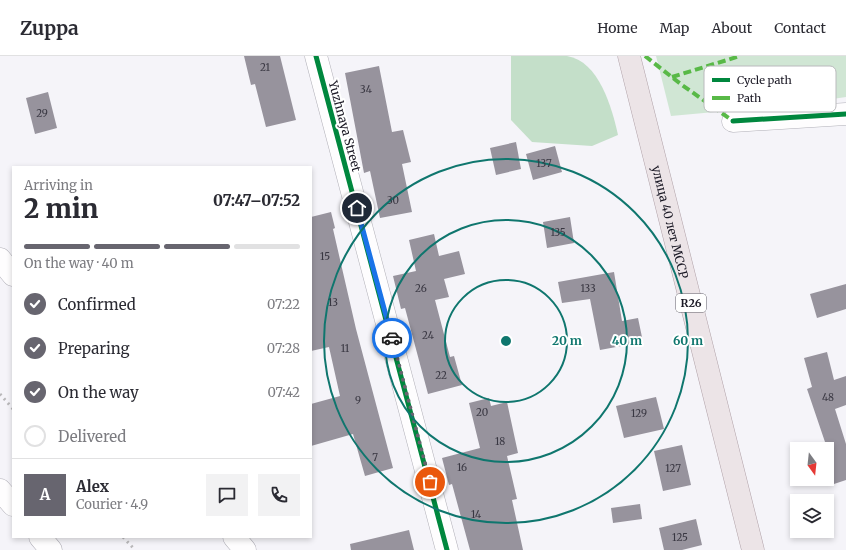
<!DOCTYPE html>
<html lang="en">
<head>
<meta charset="utf-8">
<style>
	body { margin:0; font-family:Merriweather,serif; background:#f2f2f3; color:#2b2b33; height:100vh; display:flex; flex-direction:column; font-size:15px; white-space:nowrap }
	* { box-sizing:border-box; margin:0 }
	p { font-size:13px; color:#7c7c81 }
	.icon { flex:none; width:22px; height:22px; fill:none; stroke:currentColor; stroke-width:2; stroke-linecap:round; stroke-linejoin:round }
	.map { position:relative; flex:1; overflow:hidden }
	.sheet { position:absolute; left:12px; top:110px; width:300px; height:372px; display:flex; flex-direction:column; background:#fff; border-radius:0px; box-shadow:0 2px 6px #0003 }
	.sheet>* { flex:none }
	.needle { width:26px; rotate:165deg }
	.fabs { position:absolute; left:790px; top:386px; display:grid; gap:8px }
	.fabs a { display:grid; place-items:center; width:44px; height:44px; border-radius:0px; background:#fff; box-shadow:0 2px 6px #0003; font-size:20px }
	.pin { position:absolute; display:grid; place-items:center; width:34px; height:34px; color:#fff; margin:-17px; border:2px solid #fff; border-radius:50%; box-shadow:0 1px 4px #0007 }
	.courier { position:absolute; display:grid; place-items:center; width:40px; height:40px; margin:-20px; border:3px solid #1a73e8; border-radius:50%; background:#fff; color:#222; box-shadow:0 1px 5px #0007 }
	.overview em { font-style:normal; font-weight:800 }
	.overview div { display:flex; flex-direction:column-reverse }
	.overview { display:flex; align-items:center; justify-content:space-between; height:68px; padding:0 12px }
	h1 { font-size:26px; font-weight:800; line-height:30px }
	.bar { display:grid; grid-template-columns:repeat(4,1fr); gap:6px 4px; align-content:center; height:48px; padding:0 12px }
	.bar i { height:5px; border-radius:3px; background:#e1e1e2 }
	.bar .selected { background:#67656f }
	.bar p { grid-column:span 4 }
	.line { display:flex; align-items:center; gap:10px; padding:0 12px; border-top:1px solid #e1e1e2 }
	.line div { flex:1 }
	.round { display:grid; place-items:center; flex:none; width:42px; height:42px; border-radius:0px; background:#f2f2f3 }
	ol { padding:0 12px; list-style:none }
	li { display:flex; align-items:center; gap:12px; height:44px }
	li p { margin-inline-start:auto }
	li .icon { padding:4px; border-radius:50%; background:#67656f; color:#fff; stroke-width:4 }
	li:last-child { color:#7c7c81 }
	li i { width:22px; height:22px; border:2px solid #e1e1e2; border-radius:50% }
	header { display:flex; align-items:center; gap:24px; box-sizing:border-box; height:56px; padding:0 20px; background:#fff; border-bottom:1px solid #e1e1e2 }
	header strong { font-size:19px }
	nav { display:flex; gap:22px; margin-inline-start:auto; font-size:14px }
	.map>svg:first-child { display:block }
	.green { fill:#d0e6d4 }
	.forest { fill:#c4dfc9 }
	.building { fill:#97939d }
	.lines { fill:none; stroke-linecap:round; stroke-linejoin:round }
	.minor-casing { stroke:#b1b0b8; stroke-width:23 }
	.major-casing { stroke:#b0a1a8; stroke-width:23 }
	.minor { stroke:#fefdfe; stroke-width:22 }
	.major { stroke:#ece4e7; stroke-width:22 }
	.rail { stroke:#b9b8ba; stroke-width:3; stroke-dasharray:2 4; stroke-linecap:butt }
	.quiet { stroke:#58b947; stroke-width:4; stroke-dasharray:8 4; stroke-linecap:butt }
	.cycleway-casing { stroke:#fff; stroke-width:8 }
	.cycleway { stroke:#00873e; stroke-width:5 }
	.done { stroke:#67656f; stroke-width:4; stroke-dasharray:0 7.2 }
	.route { stroke:#1a73e8; stroke-width:5 }
	.ring { fill:none; stroke:#0f766e; stroke-width:2 }
	.labels { text-anchor:middle; dominant-baseline:central; stroke-width:4; stroke-linejoin:round; paint-order:stroke }
	.number-label { font-size:10px; fill:#393742 }
	.shield { fill:#fff; stroke:#5f5d66; stroke-width:1 }
	.shield-label { font-size:11px; font-weight:bold; fill:#1a1824 }
	.street-label { font-size:12px; fill:#1a1824; stroke:#fff }
	.key { fill:#fff; stroke:#bababd; stroke-width:1 }
	.key-label { font-size:11px; fill:#1a1824 }
	.centre { fill:#0f766e; stroke:#fff; stroke-width:2 }
	.ring-label { font-size:12px; text-anchor:middle; font-weight:bold; fill:#0f766e; stroke:#fff; stroke-width:4; stroke-linejoin:round; paint-order:stroke }
</style>
</head>
<body>
<header>
<strong>Zuppa</strong>
<nav><a>Home</a><a>Map</a><a>About</a><a>Contact</a></nav>
</header>
<div class="map">
<svg width="846" height="494" viewBox="0 0 846 494">
	<rect width="100%" height="100%" fill="#f5f4f9"/>
	<path class="green" d="M 656,0 L 846,0 L 846,41 L 791,49 L 671,60 Z"/>
	<path class="forest" d="M 511,0 C 529,0 549,0 567,0 C 599,5 612,52 618,79 L 592,90 L 532,86 L 511,64 Z"/>
	<g class="building">
		<path d="M 244,0 L 280,0 L 296,64 L 266,71 L 255,28 L 251,29 Z"/>
		<path d="M 379,10 L 392,76 L 403,74 L 411,106 L 402,108 L 412,156 L 380,162 L 370,115 L 364,117 L 345,17 Z"/>
		<path d="M 48,36 L 57,72 L 35,78 L 26,42 Z"/>
		<path d="M 516,86 L 521,113 L 496,119 L 490,92 Z"/>
		<path d="M 555,90 L 562,116 L 533,124 L 526,98 Z"/>
		<path d="M 331,156 L 335,172 L 333,173 L 356,273 L 393,412 L 365,420 L 353,378 L 311,390 L 311,348 L 340,340 L 329,291 L 311,295 L 311,161 Z"/>
		<path d="M 570,161 L 574,187 L 547,192 L 543,166 Z"/>
		<path d="M 434,178 L 439,200 L 459,195 L 465,218 L 444,223 L 449,241 L 435,244 L 450,301 L 454,300 L 462,329 L 428,338 L 405,252 L 401,253 L 393,220 L 416,215 L 409,184 Z"/>
		<path d="M 614,216 L 622,265 L 638,262 L 643,286 L 600,294 L 590,243 L 562,247 L 558,226 Z"/>
		<path d="M 846,228 L 846,253 L 817,262 L 810,238 Z"/>
		<path d="M 827,296 L 834,324 L 846,320 L 846,349 L 835,353 L 846,388 L 846,424 L 828,430 L 826,423 L 827,423 L 827,393 L 816,393 L 815,390 L 825,386 L 807,333 L 812,331 L 804,302 Z"/>
		<path d="M 656,341 L 664,373 L 624,382 L 616,350 Z"/>
		<path d="M 489,342 L 491,350 L 507,346 L 518,397 L 507,400 L 517,443 L 512,444 L 523,494 L 470,494 L 452,428 L 449,429 L 442,402 L 480,392 L 469,347 Z"/>
		<path d="M 682,389 L 691,429 L 663,435 L 654,395 Z"/>
		<path d="M 640,448 L 642,463 L 613,467 L 611,452 Z"/>
		<path d="M 696,463 L 702,489 L 682,494 L 664,494 L 659,472 Z"/>
		<path d="M 409,474 L 414,494 L 351,494 L 350,488 Z"/>
	</g>
	<g class="lines">
		<defs>
			<g id="minor">
				<path d="M 316,0 L 447,494"/>
				<path d="M 733,65 L 846,58"/>
				<path d="M 0,203 L 13,219"/>
				<path d="M 0,434 L 13,449"/>
				<path d="M 40,481 L 51,494"/>
				<path d="M 234,481 L 245,494"/>
			</g>
			<g id="major">
				<path id="s1" d="M 629,0 L 753,494"/>
			</g>
		</defs>
		<use href="#minor" class="minor-casing"/>
		<use href="#major" class="major-casing"/>
		<use href="#minor" class="minor"/>
		<use href="#major" class="major"/>
		<g class="rail">
			<path d="M 0,338 L 13,353"/>
			<path d="M 123,481 L 135,494"/>
		</g>
		<g class="quiet">
			<path d="M 645,0 L 682,29 L 733,65 L 736,64"/>
			<path d="M 672,21 L 740,0"/>
		</g>
		<defs>
			<g id="cycleway">
				<path d="M 316,0 L 447,494"/>
				<path d="M 733,65 L 846,58"/>
			</g>
		</defs>
		<use href="#cycleway" class="cycleway-casing"/>
		<use href="#cycleway" class="cycleway"/>
	</g>
	<g class="lines">
		<path class="done" d="M 392,282 L 430,426"/>
		<path class="route" d="M 357,152 L 392,282"/>
	</g>
	<g class="ring">
		<circle cx="506" cy="285" r="61"/>
		<circle cx="506" cy="285" r="121"/>
		<circle cx="506" cy="285" r="182"/>
	</g>
	<g class="labels">
		<g class="number-label">
			<text x="265" y="11">21</text>
			<text x="366" y="33">34</text>
			<text x="42" y="57">29</text>
			<text x="544" y="107">137</text>
			<text x="393" y="144">30</text>
			<text x="558" y="176">135</text>
			<text x="325" y="200">15</text>
			<text x="421" y="232">26</text>
			<text x="588" y="232">133</text>
			<text x="333" y="246">13</text>
			<text x="428" y="279">24</text>
			<text x="345" y="292">11</text>
			<text x="441" y="319">22</text>
			<text x="828" y="341">48</text>
			<text x="358" y="344">9</text>
			<text x="482" y="356">20</text>
			<text x="639" y="357">129</text>
			<text x="500" y="385">18</text>
			<text x="375" y="401">7</text>
			<text x="462" y="411">16</text>
			<text x="673" y="412">127</text>
			<text x="476" y="458">14</text>
			<text x="680" y="481">125</text>
		</g>
		<rect class="shield" x="676" y="238" width="30" height="18" rx="3"/>
		<g class="shield-label">
			<text x="691" y="247">R26</text>
		</g>
		<g class="street-label">
			<text transform="translate(345 70) rotate(75)">Yuzhnaya Street</text>
			<text stroke="none"><textPath href="#s1" startOffset="171">улица 40 лет МССР</textPath></text>
		</g>
	</g>
	<rect x="704" y="10" width="132" height="46" rx="6" class="key"/>
	<rect x="712" y="22" width="18" height="4" fill="#00873e"/>
	<rect x="712" y="40" width="18" height="4" fill="#58b947"/>
	<g class="key-label">
		<text x="737" y="28">Cycle path</text>
		<text x="737" y="46">Path</text>
	</g>
	<circle cx="506" cy="285" r="6" class="centre"/>
	<g class="ring-label">
		<text x="567" y="289">20 m</text>
		<text x="627" y="289">40 m</text>
		<text x="688" y="289">60 m</text>
	</g>
</svg>
<div class="fabs">
<a><svg class="needle" viewBox="-14 -14 28 28"><path d="M0-13l5 13h-10z" fill="#e53935"/><path d="M0 13l5-13h-10z" fill="#7c7c81"/></svg></a>
<a><svg class="icon" aria-label="layers" viewBox="0 0 24 24"><path d="M12 4l9 5-9 5-9-5zM3 14l9 5 9-5"/></svg></a>
</div>
<div class="pin" style="left:430px;top:426px;background:#ea580c"><svg class="icon" aria-label="bag" viewBox="0 0 24 24"><path d="M5 8h14l-1 12H6zM9 8a3 3 0 0 1 6 0"/></svg></div>
<div class="pin" style="left:357px;top:152px;background:#1f2937"><svg class="icon" aria-label="home" viewBox="0 0 24 24"><path d="M3 11l9-7 9 7M6 9v11h12V9"/></svg></div>
<div class="courier" style="left:392px;top:282px"><svg class="icon" aria-label="car" viewBox="0 0 24 24"><path d="M5 17H2v-5l4-1 3-4h7l3 4 3 1v5h-3M9 17h6M6 11h13"/><circle cx="7" cy="17" r="2"/><circle cx="17" cy="17" r="2"/></svg></div>
<section class="sheet">
<div class="overview"><div><h1>2 min</h1><p>Arriving in</p></div><em>07:47–07:52</em></div>
<div class="bar"><i class="selected"></i><i class="selected"></i><i class="selected"></i><i></i><p>On the way · 40 m</p></div>
<ol>
<li><svg class="icon" aria-label="check" viewBox="0 0 24 24"><path d="M5 12l5 5 9-10"/></svg>Confirmed<p>07:22</p></li>
<li><svg class="icon" aria-label="check" viewBox="0 0 24 24"><path d="M5 12l5 5 9-10"/></svg>Preparing<p>07:28</p></li>
<li><svg class="icon" aria-label="check" viewBox="0 0 24 24"><path d="M5 12l5 5 9-10"/></svg>On the way<p>07:42</p></li>
<li><i></i>Delivered</li>
</ol>
<div class="line" style="height:72px"><b class="round" style="background:#67656f;color:#fff">A</b><div><b>Alex</b><p>Courier · 4.9</p></div><a class="round"><svg class="icon" aria-label="chat" viewBox="0 0 24 24"><path d="M4 5h16v11H9l-5 4z"/></svg></a><a class="round"><svg class="icon" aria-label="phone" viewBox="0 0 24 24"><path d="M5 4h4l2 5-3 2q2 4 5 5l2-3 5 2v4C11 20 4 13 5 4z"/></svg></a></div>
</section>
</div>
</body>
</html>
